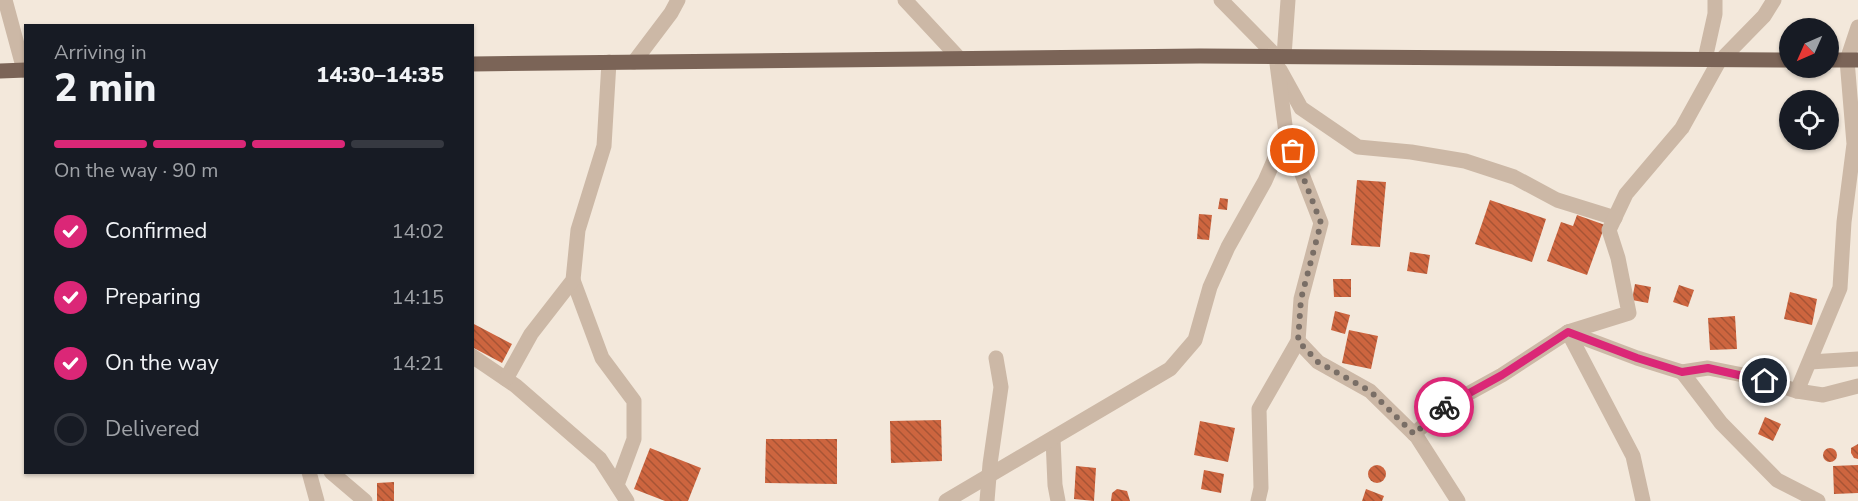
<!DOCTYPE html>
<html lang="en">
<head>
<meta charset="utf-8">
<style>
	body { margin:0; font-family:"Nunito Sans",sans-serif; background:#242831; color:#f1f3f6; height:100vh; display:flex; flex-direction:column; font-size:22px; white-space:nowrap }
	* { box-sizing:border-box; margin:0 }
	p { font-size:20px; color:#9ea1a6 }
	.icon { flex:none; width:33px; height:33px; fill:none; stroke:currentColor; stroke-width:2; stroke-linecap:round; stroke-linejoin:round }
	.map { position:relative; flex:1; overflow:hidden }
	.side { position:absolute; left:24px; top:24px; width:450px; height:450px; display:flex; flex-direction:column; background:#171b24; border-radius:0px; box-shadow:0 2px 4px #0004 }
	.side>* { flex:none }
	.needle { width:39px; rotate:225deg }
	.fabs { position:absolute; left:1779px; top:18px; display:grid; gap:12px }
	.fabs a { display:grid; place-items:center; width:60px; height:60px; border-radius:50%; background:#171b24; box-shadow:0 2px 4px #0004; font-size:30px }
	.pin { position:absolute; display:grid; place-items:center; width:51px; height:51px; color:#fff; margin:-26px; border:3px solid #fff; border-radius:50%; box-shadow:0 2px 6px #0007 }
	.courier { position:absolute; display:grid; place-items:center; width:60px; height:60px; margin:-30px; border:4px solid #db2777; border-radius:50%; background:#fff; color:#222; box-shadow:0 2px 8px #0007 }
	.summary em { font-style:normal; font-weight:800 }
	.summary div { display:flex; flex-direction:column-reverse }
	.summary { display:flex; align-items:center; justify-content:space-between; height:102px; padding:0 30px }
	h1 { font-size:39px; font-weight:800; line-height:45px }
	.bar { display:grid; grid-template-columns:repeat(4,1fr); gap:9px 6px; align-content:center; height:72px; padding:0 30px }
	.bar i { height:8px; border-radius:4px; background:#363941 }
	.bar .active { background:#db2777 }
	.bar p { grid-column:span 4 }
	ol { padding:0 30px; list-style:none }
	li { display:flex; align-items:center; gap:18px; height:66px }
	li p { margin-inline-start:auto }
	li .icon { padding:6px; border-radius:50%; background:#db2777; color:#fff; stroke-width:4 }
	li:last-child { color:#9ea1a6 }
	li i { width:33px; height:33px; border:3px solid #363941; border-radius:50% }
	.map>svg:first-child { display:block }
	.building { fill:url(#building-back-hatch) }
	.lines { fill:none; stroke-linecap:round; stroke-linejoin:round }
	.street { stroke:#ccb8a6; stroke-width:15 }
	.primary { stroke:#7b6457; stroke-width:15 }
	.done { stroke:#796e66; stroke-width:6; stroke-dasharray:0 10.8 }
	.route { stroke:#db2777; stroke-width:8 }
</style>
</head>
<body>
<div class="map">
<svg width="1858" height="501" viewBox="0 0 1858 501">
	<defs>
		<pattern id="building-back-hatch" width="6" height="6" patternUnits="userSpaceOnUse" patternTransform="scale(1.5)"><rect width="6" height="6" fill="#cd653f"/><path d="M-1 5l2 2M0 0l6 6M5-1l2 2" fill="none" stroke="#a75435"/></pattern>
	</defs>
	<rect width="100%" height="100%" fill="#f3e8db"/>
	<g class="building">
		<path d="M 1357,180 L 1386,182 L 1380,247 L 1351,245 Z"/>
		<path d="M 1220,198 L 1228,199 L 1227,210 L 1218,209 Z"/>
		<path d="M 1490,200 L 1546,219 L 1532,262 L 1475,244 Z"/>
		<path d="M 1199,214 L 1212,215 L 1209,240 L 1197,239 Z"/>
		<path d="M 1577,215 L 1605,225 L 1587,275 L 1547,261 L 1561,222 L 1573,226 Z"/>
		<path d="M 1410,252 L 1430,255 L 1427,274 L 1407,271 Z"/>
		<path d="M 1333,279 L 1351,279 L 1351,297 L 1334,297 Z"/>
		<path d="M 1635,284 L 1651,287 L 1648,303 L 1632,300 Z"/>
		<path d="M 1679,285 L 1694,290 L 1688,307 L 1673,302 Z"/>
		<path d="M 1790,292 L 1817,299 L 1812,325 L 1784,319 Z"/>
		<path d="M 1335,311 L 1350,315 L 1345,334 L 1331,330 Z"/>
		<path d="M 1735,316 L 1737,349 L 1710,350 L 1708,318 Z"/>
		<path d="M 472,323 L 512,344 L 502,363 L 472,347 Z"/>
		<path d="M 1349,330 L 1378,336 L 1371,369 L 1342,363 Z"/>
		<path d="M 1765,417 L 1781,424 L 1773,441 L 1758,434 Z"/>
		<path d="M 941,420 L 942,461 L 891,463 L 890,421 Z"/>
		<path d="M 1200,421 L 1235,428 L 1228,462 L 1194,455 Z"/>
		<path d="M 766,439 L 837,439 L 837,484 L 765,483 Z"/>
		<path d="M 1858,444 L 1858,459 L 1854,458 L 1851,453 L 1851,448 Z"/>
		<circle cx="1830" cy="455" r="7"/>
		<path d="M 650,448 L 701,468 L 688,501 L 665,501 L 634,489 Z"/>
		<circle cx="1377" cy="474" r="9"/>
		<path d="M 1858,465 L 1858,493 L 1834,494 L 1833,466 Z"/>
		<path d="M 1076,466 L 1096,468 L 1094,501 L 1074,499 Z"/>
		<path d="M 1204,470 L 1224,474 L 1221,493 L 1201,489 Z"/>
		<path d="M 394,482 L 394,501 L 377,501 L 377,483 Z"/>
		<path d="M 1117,489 L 1127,491 L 1130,501 L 1111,501 L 1112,493 Z"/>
		<path d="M 1366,489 L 1384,496 L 1382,501 L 1362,501 Z"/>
	</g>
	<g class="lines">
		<g class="street">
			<path d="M 5,0 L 24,70"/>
			<path d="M 905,0 L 959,58"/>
			<path d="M 1284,56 L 1288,0"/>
			<path d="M 1705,59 L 1715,14 L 1715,0"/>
			<path d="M 634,62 L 671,13 L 678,0"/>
			<path d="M 1280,70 L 1301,108 L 1358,147 L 1411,152 L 1465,161 L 1514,177 L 1557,200 L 1615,218"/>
			<path d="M 573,280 L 602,358 L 634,401 L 634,439 L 617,485"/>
			<path d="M 1568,332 L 1637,358 L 1682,372 L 1708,368 L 1748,376 L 1797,391 L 1823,395 L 1858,386"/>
			<path d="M 1568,332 L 1633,456 L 1643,501"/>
			<path d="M 1298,341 L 1318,362 L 1370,391 L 1417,437 L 1458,501"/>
			<path d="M 472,356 L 516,386 L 600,459 L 627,501"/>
			<path d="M 1810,362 L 1858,359"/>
			<path d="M 1682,372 L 1721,423 L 1777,480 L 1818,501"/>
			<path d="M 506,379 L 531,334 L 573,280 L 578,230 L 604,146 L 609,62"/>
			<path d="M 1797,391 L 1840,288 L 1844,222 L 1854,144 L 1847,60 L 1858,27"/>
			<path d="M 1414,434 L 1444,407 L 1502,375 L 1568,332 L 1629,313 L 1618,258 L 1609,230 L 1626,194 L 1682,128 L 1718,63 L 1764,16 L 1774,0"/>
			<path d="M 1053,439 L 1055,485 L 1058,501"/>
			<path d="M 309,472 L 317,501"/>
			<path d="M 331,472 L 365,501"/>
			<path d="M 946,501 L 1170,369 L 1195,340 L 1210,287 L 1228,247 L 1265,181 L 1286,133 L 1276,56 L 1221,0"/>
			<path d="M 987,501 L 990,464 L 1001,387 L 996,358"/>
			<path d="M 1258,501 L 1261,488 L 1259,409 L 1298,341 L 1301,299 L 1321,223 L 1286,133"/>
		</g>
		<g class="primary">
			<path d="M 1828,60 L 1858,60"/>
			<path d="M 472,64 L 1200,56 L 1790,60"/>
			<path d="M 0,71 L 26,70"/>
		</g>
	</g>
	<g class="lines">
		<path class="done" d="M 1293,151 L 1321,223 L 1301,299 L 1298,341 L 1318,362 L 1370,391 L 1414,434 L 1444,407"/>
		<path class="route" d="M 1444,407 L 1502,375 L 1568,332 L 1637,358 L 1682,372 L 1708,368 L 1765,381"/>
	</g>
</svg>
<div class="fabs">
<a><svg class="needle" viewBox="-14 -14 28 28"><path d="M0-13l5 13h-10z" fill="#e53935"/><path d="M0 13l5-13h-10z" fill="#9ea1a6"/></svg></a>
<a><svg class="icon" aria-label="locate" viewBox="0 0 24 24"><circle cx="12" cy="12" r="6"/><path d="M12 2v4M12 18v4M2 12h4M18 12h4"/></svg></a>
</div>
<div class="pin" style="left:1293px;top:151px;background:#ea580c"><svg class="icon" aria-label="bag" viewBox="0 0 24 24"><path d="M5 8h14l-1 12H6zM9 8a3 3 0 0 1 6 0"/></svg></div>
<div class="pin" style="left:1765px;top:381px;background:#1f2937"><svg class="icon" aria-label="home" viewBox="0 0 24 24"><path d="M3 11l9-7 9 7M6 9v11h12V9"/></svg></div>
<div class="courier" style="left:1444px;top:407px"><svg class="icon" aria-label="bike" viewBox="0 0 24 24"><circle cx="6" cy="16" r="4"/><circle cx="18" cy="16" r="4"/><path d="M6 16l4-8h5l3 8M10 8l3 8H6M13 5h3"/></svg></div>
<section class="side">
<div class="summary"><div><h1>2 min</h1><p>Arriving in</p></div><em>14:30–14:35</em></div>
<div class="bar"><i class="active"></i><i class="active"></i><i class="active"></i><i></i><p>On the way · 90 m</p></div>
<ol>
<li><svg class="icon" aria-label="check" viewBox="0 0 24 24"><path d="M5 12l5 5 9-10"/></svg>Confirmed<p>14:02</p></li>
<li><svg class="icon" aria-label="check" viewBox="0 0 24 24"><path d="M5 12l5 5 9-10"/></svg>Preparing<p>14:15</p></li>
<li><svg class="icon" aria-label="check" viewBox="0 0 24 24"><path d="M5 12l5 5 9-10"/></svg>On the way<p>14:21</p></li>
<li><i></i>Delivered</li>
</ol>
</section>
</div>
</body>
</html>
